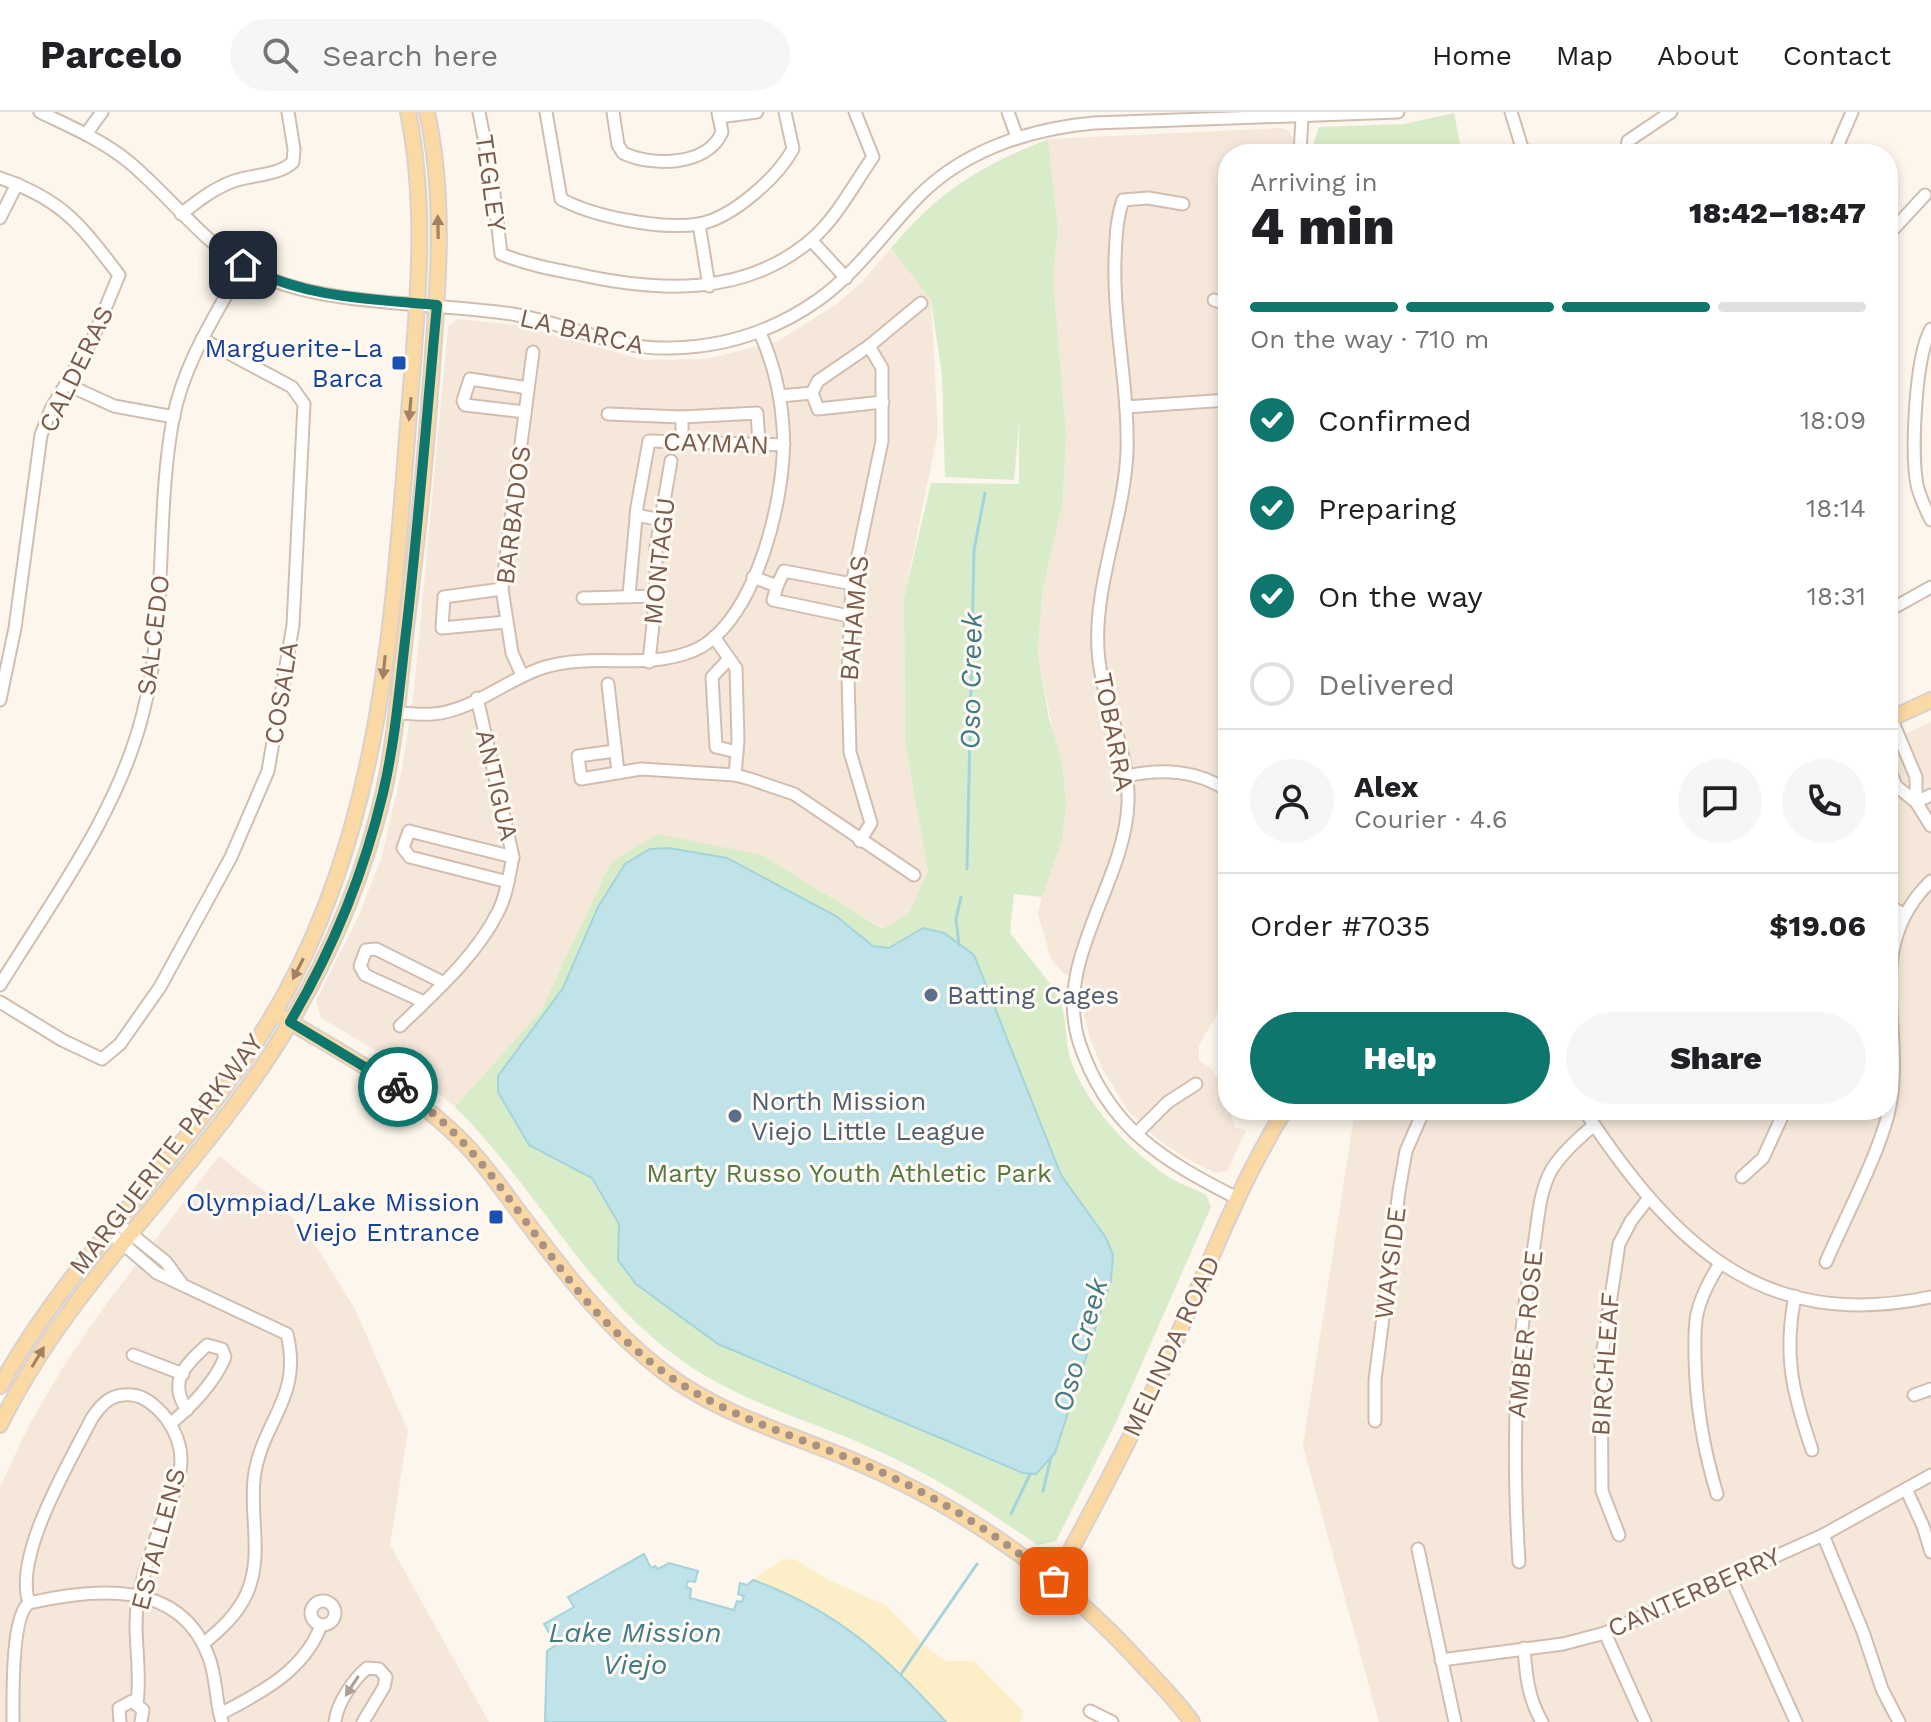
<!DOCTYPE html>
<html lang="en">
<head>
<meta charset="utf-8">
<style>
	body { margin:0; font-family:"Work Sans",sans-serif; background:#f6f6f6; color:#202124; height:100vh; display:flex; flex-direction:column; font-size:30px; white-space:nowrap }
	* { box-sizing:border-box; margin:0 }
	p { font-size:26px; color:#757577 }
	.icon { flex:none; width:44px; height:44px; fill:none; stroke:currentColor; stroke-width:2; stroke-linecap:round; stroke-linejoin:round }
	.map { position:relative; flex:1; overflow:hidden }
	.panel { position:absolute; left:1218px; top:32px; width:680px; height:976px; display:flex; flex-direction:column; background:#fff; border-radius:32px; box-shadow:0 4px 12px #0003 }
	.panel>* { flex:none }
	.pin { position:absolute; display:grid; place-items:center; width:68px; height:68px; color:#fff; margin:-34px; border-radius:16px; box-shadow:0 4px 12px #0006 }
	.courier { position:absolute; display:grid; place-items:center; width:80px; height:80px; margin:-40px; border:6px solid #0f766e; border-radius:50%; background:#fff; color:#222; box-shadow:0 2px 10px #0007 }
	.summary em { font-style:normal; font-weight:800 }
	.summary div { display:flex; flex-direction:column-reverse }
	.summary { display:flex; align-items:center; justify-content:space-between; height:136px; padding:0 32px }
	h1 { font-size:52px; font-weight:800; line-height:60px }
	.bar { display:grid; grid-template-columns:repeat(4,1fr); gap:12px 8px; align-content:center; height:96px; padding:0 32px }
	.bar i { height:10px; border-radius:6px; background:#e0e0e0 }
	.bar .current { background:#0f766e }
	.bar p { grid-column:span 4 }
	.line { display:flex; align-items:center; gap:20px; padding:0 32px; border-top:2px solid #e0e0e0 }
	.line div { flex:1 }
	.round { display:grid; place-items:center; flex:none; width:84px; height:84px; border-radius:42px; background:#f6f6f6 }
	ol { padding:0 32px; list-style:none }
	li { display:flex; align-items:center; gap:24px; height:88px }
	li p { margin-inline-start:auto }
	li .icon { padding:8px; border-radius:50%; background:#0f766e; color:#fff; stroke-width:4 }
	li:last-child { color:#757577 }
	li i { width:44px; height:44px; border:4px solid #e0e0e0; border-radius:50% }
	.cta { display:flex; gap:16px; margin-top:auto; padding:16px 32px }
	.cta a { flex:1; height:92px; border-radius:48px; background:#0f766e; color:#fff; font-size:32px; font-weight:800; line-height:92px; text-align:center }
	.cta a+a { background:#f6f6f6; color:#202124 }
	header { display:flex; align-items:center; gap:48px; box-sizing:border-box; height:112px; padding:0 40px; background:#fff; border-bottom:2px solid #e0e0e0 }
	header strong { font-size:38px }
	nav { display:flex; gap:44px; margin-inline-start:auto; font-size:28px }
	.search { width:560px; height:72px; background:#f6f6f6; display:flex; align-items:center; gap:20px; box-sizing:border-box; padding:0 28px; border-radius:44px; color:#757577; font-size:30px }
	.map>svg:first-child { display:block }
	.residential { fill:#f5e8da }
	.green { fill:#d8ecc9 }
	.sand { fill:#fcefc7 }
	.water { fill:#bfe3e8; stroke:#a5d3da; stroke-width:2 }
	.lines { fill:none; stroke-linecap:round; stroke-linejoin:round }
	.stream { stroke:#a5d3da; stroke-width:3 }
	.minor-casing { stroke:#d1beb0; stroke-width:15 }
	.major-casing { stroke:#dad1cd; stroke-width:18 }
	.minor { stroke:#fff; stroke-width:11 }
	.major { stroke:#fbd9a5; stroke-width:14 }
	.oneway { fill:#a18267 }
	.oneway2 { fill:#af9d94 }
	.done { stroke:#a89285; stroke-width:8; stroke-dasharray:0 14.4 }
	.route { stroke:#0f766e; stroke-width:10 }
	.transit-dot { fill:#1a4fb4; stroke:#fffaf3; stroke-width:3 }
	.service-dot { fill:#5c6f8a; stroke:#fffaf3; stroke-width:3 }
	.labels { text-anchor:middle; dominant-baseline:central; stroke-width:6; stroke-linejoin:round; paint-order:stroke }
	.street-label { font-size:26px; fill:#7a5c4d; stroke:#fffaf3 }
	.transit-label { font-size:26px; fill:#164399; stroke:#fffaf3; text-anchor:end }
	.service-label { font-size:26px; fill:#4e5e75; stroke:#fffaf3; text-anchor:start }
	.park-label { font-size:26px; fill:#537a41; stroke:#fffaf3 }
	.water-label { font-size:28px; font-style:italic; fill:#437c86; stroke:#fffaf3 }
</style>
</head>
<body>
<header>
<strong>Parcelo</strong>
<div class="search"><svg class="icon" aria-label="search" viewBox="0 0 24 24"><circle cx="10" cy="10" r="6"/><path d="M15 15l6 6"/></svg>Search here</div>
<nav><a>Home</a><a>Map</a><a>About</a><a>Contact</a></nav>
</header>
<div class="map">
<svg width="1931" height="1610" viewBox="0 0 1931 1610">
	<rect width="100%" height="100%" fill="#fdf6ec"/>
	<g class="residential">
		<path d="M 1282,16 L 1289,19 L 1294,29 L 1292,42 L 1228,42 L 1228,877 L 1226,887 L 1199,933 L 1199,948 L 1212,957 L 1222,975 L 1235,1015 L 1246,1019 L 1227,1059 L 1216,1061 L 1187,1047 L 1156,1026 L 1129,1000 L 1103,958 L 1090,927 L 1083,897 L 1085,872 L 1063,861 L 1051,847 L 1038,802 L 1045,768 L 1062,728 L 1054,626 L 1038,542 L 1042,481 L 1063,389 L 1066,322 L 1053,167 L 1058,118 L 1048,27 Z"/>
		<path d="M 891,136 L 931,187 L 938,320 L 904,486 L 905,631 L 928,759 L 909,801 L 884,817 L 762,743 L 611,750 L 540,900 L 455,995 L 407,957 L 321,906 L 316,889 L 359,803 L 382,744 L 402,657 L 414,579 L 448,215 L 457,207 L 516,213 L 644,248 L 706,247 L 778,229 L 835,193 L 862,170 Z"/>
		<path d="M 1931,610 L 1931,1610 L 1379,1610 L 1303,1334 L 1355,998 L 1888,998 L 1888,630 Z"/>
		<path d="M 219,1044 L 282,1093 L 320,1140 L 355,1197 L 408,1319 L 390,1433 L 489,1610 L 0,1610 L 0,1375 L 29,1313 L 65,1252 L 104,1195 Z"/>
	</g>
	<g class="green">
		<path d="M 1454,1 L 1462,42 L 1310,42 L 1319,15 L 1404,12 Z"/>
		<path d="M 1048,27 L 1058,118 L 1053,167 L 1066,322 L 1063,389 L 1042,481 L 1038,542 L 1049,607 L 1062,649 L 1066,694 L 1062,728 L 1042,785 L 1014,782 L 1010,821 C 1022,837 1056,875 1061,891 C 1067,908 1065,928 1070,946 C 1086,993 1127,1036 1167,1064 C 1179,1072 1194,1076 1206,1083 L 1211,1095 L 1117,1308 L 1056,1429 L 1037,1433 C 985,1396 932,1363 874,1337 C 810,1308 739,1290 681,1248 C 585,1179 538,1077 455,995 L 540,900 L 611,750 L 658,722 L 762,743 L 883,817 L 909,801 L 928,759 L 905,631 L 904,486 L 931,371 L 1019,372 L 1019,311 L 1014,368 L 945,365 L 942,264 L 931,188 L 891,136 C 940,78 979,55 1048,27 Z"/>
	</g>
	<path class="sand" d="M 794,1447 L 829,1468 L 887,1494 L 925,1534 L 946,1549 L 974,1549 L 1023,1599 L 1020,1610 L 946,1610 C 884,1544 840,1499 753,1468 L 782,1448 Z"/>
	<g class="water">
		<path d="M 669,736 L 727,746 L 836,804 L 873,834 L 889,836 L 923,816 L 944,821 L 974,843 L 1061,1063 L 1106,1126 L 1113,1143 L 1111,1168 L 1055,1341 L 1036,1362 L 1023,1361 L 718,1232 L 636,1172 L 618,1148 L 619,1112 L 592,1066 L 529,1033 L 498,980 L 498,964 L 563,876 L 598,795 L 625,752 L 650,737 Z"/>
		<path d="M 644,1442 L 651,1456 L 655,1454 L 658,1457 L 669,1451 L 698,1459 L 695,1470 L 688,1469 L 686,1475 L 691,1477 L 690,1486 L 734,1498 L 737,1489 L 742,1490 L 744,1484 L 738,1482 L 740,1471 L 747,1473 L 753,1468 C 837,1498 887,1545 946,1610 L 545,1610 L 547,1539 L 556,1533 L 544,1512 L 574,1495 L 568,1485 Z"/>
	</g>
	<g class="lines">
		<g class="stream">
			<path d="M 967,757 L 974,438 L 985,381"/>
			<path d="M 959,833 L 956,807 L 961,785"/>
			<path d="M 1043,1379 L 1051,1345"/>
			<path d="M 1011,1402 L 1030,1362"/>
			<path d="M 901,1562 L 977,1452"/>
		</g>
		<defs>
			<g id="minor">
				<path d="M 40,0 C 71,15 102,28 129,50 C 173,87 205,134 256,161 C 323,195 436,190 512,202 C 566,211 616,238 671,236 C 725,235 774,219 818,188 C 856,161 883,122 915,88 C 961,39 1028,17 1094,11 L 1398,0"/>
				<path d="M 479,0 L 493,73 L 501,142 C 525,152 551,157 577,162 C 657,180 744,185 811,128 C 836,107 854,72 873,45 L 855,0"/>
				<path d="M 546,0 L 561,87 C 594,105 662,118 699,112 C 732,106 777,66 793,37 L 785,0"/>
				<path d="M 613,0 L 618,33 L 623,41 C 652,55 708,54 722,20 L 719,5"/>
				<path d="M 1008,0 L 1017,25"/>
				<path d="M 1511,0 L 1524,42"/>
				<path d="M 718,1 L 719,5 L 757,0"/>
				<path d="M 86,22 L 102,0"/>
				<path d="M 1300,42 L 1302,5"/>
				<path d="M 1626,42 L 1628,29 L 1671,0"/>
				<path d="M 1834,42 L 1852,0"/>
				<path d="M 0,66 C 63,88 80,112 119,163 L 93,226 L 51,297 L 41,323 L 15,516 L 0,588"/>
				<path d="M 1183,92 L 1148,86 L 1123,88 C 1116,108 1116,126 1115,148 C 1113,212 1129,276 1127,340 C 1124,407 1094,472 1098,538 C 1101,590 1130,639 1128,691 C 1125,772 1053,848 1079,930 C 1107,1015 1162,1048 1237,1086"/>
				<path d="M 181,102 C 198,89 214,76 234,69 C 254,62 278,64 293,50 L 294,37 L 288,0"/>
				<path d="M 0,106 L 17,72"/>
				<path d="M 699,112 L 709,174"/>
				<path d="M 1888,123 L 1925,83"/>
				<path d="M 811,128 L 846,166"/>
				<path d="M 1214,188 L 1228,193"/>
				<path d="M 1931,217 C 1915,244 1911,341 1917,373 C 1920,385 1925,396 1931,408"/>
				<path d="M 66,272 L 114,294 L 174,305"/>
				<path d="M 812,281 L 818,297 L 883,290"/>
				<path d="M 780,284 L 812,281 L 818,269 L 869,234 L 921,191"/>
				<path d="M 1126,295 L 1228,288"/>
				<path d="M 525,300 L 465,293 L 463,289 L 470,267 L 528,276"/>
				<path d="M 608,302 L 682,305 L 757,301 L 759,332"/>
				<path d="M 682,305 L 682,330"/>
				<path d="M 636,403 L 661,408"/>
				<path d="M 753,465 L 777,474 L 773,488 L 849,504"/>
				<path d="M 777,474 L 784,459 L 852,472"/>
				<path d="M 502,477 L 444,485 L 442,516 L 506,510"/>
				<path d="M 629,483 L 637,395 L 649,329 L 784,333"/>
				<path d="M 583,486 L 656,484"/>
				<path d="M 1888,499 L 1931,475"/>
				<path d="M 714,525 L 736,556 L 738,628 L 735,663"/>
				<path d="M 729,547 L 712,565 L 716,635 L 737,640"/>
				<path d="M 649,550 L 656,484 L 656,436 L 671,349"/>
				<path d="M 522,563 L 512,541 L 502,477 L 533,240"/>
				<path d="M 608,572 L 618,660"/>
				<path d="M 397,601 C 409,601 421,603 433,602 C 473,599 508,566 545,555 C 595,540 647,559 695,538 C 757,510 788,378 783,315 C 781,283 773,250 760,221"/>
				<path d="M 1891,606 L 1916,665 L 1916,690"/>
				<path d="M 615,639 L 578,644 L 581,667 L 641,657 L 735,663 L 750,667 L 794,682 L 914,763"/>
				<path d="M 1888,654 L 1896,674 L 1916,690 L 1931,714"/>
				<path d="M 1127,664 C 1161,656 1198,658 1228,679"/>
				<path d="M 1916,690 L 1931,683"/>
				<path d="M 860,729 L 871,711 L 850,640 L 848,566 L 852,472 L 882,329 L 882,256 L 869,234"/>
				<path d="M 508,770 L 410,745 L 403,736 L 409,719 L 513,745"/>
				<path d="M 1888,793 L 1903,802"/>
				<path d="M 0,873 C 53,787 118,701 143,601 C 168,505 155,404 173,307 C 184,250 216,203 243,153"/>
				<path d="M 0,890 L 62,928 L 102,947 L 120,932 L 160,875 L 231,745 L 268,659 L 293,513 L 304,292 L 292,275 L 202,227"/>
				<path d="M 424,890 L 365,863 L 360,854 L 366,838 L 376,837 L 444,871"/>
				<path d="M 400,914 C 435,880 476,844 498,800 C 507,783 509,763 513,745 L 477,586"/>
				<path d="M 1584,998 C 1672,1130 1760,1221 1931,1185"/>
				<path d="M 1136,1022 L 1168,990 L 1196,972"/>
				<path d="M 1742,1065 L 1763,1046 L 1785,998"/>
				<path d="M 115,1109 L 166,1150 L 182,1172"/>
				<path d="M 108,1119 L 157,1161 L 287,1222 C 303,1287 261,1309 254,1367 C 250,1406 263,1444 247,1481 C 237,1503 221,1517 203,1532"/>
				<path d="M 1826,1150 C 1845,1106 1876,1048 1888,1003 C 1909,921 1859,838 1931,769"/>
				<path d="M 1795,1184 C 1783,1244 1793,1282 1812,1338"/>
				<path d="M 133,1243 L 183,1262"/>
				<path d="M 1914,1283 L 1931,1277"/>
				<path d="M 1375,1309 L 1375,1268 L 1399,1079 L 1406,1039 L 1424,998"/>
				<path d="M 170,1312 C 191,1295 215,1270 225,1245 L 222,1237 L 207,1233 C 184,1254 168,1270 187,1298"/>
				<path d="M 1906,1377 L 1923,1414 L 1931,1440"/>
				<path d="M 1717,1382 C 1703,1336 1696,1294 1695,1246 C 1695,1232 1694,1216 1697,1202 C 1701,1184 1710,1168 1720,1151"/>
				<path d="M 1619,1423 L 1602,1379 L 1601,1251 L 1619,1132 L 1631,1109 L 1648,1087"/>
				<path d="M 1823,1423 L 1863,1520 L 1882,1577 L 1899,1610"/>
				<path d="M 1418,1437 L 1455,1610"/>
				<path d="M 1519,1450 C 1512,1338 1514,1244 1534,1134 C 1538,1109 1539,1079 1552,1057 C 1563,1040 1579,1026 1594,1013"/>
				<path d="M 1730,1464 L 1796,1610"/>
				<circle cx="323" cy="1501" r="12"/>
				<path d="M 29,1491 C 94,1476 179,1467 208,1543 C 217,1565 215,1588 222,1610"/>
				<path d="M 1605,1521 L 1645,1610"/>
				<path d="M 1524,1536 C 1526,1563 1528,1586 1542,1610"/>
				<path d="M 1441,1548 L 1563,1532 L 1605,1521 L 1823,1423 L 1931,1363"/>
				<path d="M 1090,1599 L 1112,1610"/>
				<path d="M 220,1602 C 261,1581 305,1558 321,1513"/>
				<path d="M 13,1610 C 13,1586 11,1504 29,1491 C 13,1443 70,1350 92,1306 C 102,1291 112,1281 132,1283 C 145,1284 158,1296 166,1306 C 194,1345 177,1372 162,1410 C 153,1434 143,1461 138,1487 C 132,1522 142,1556 137,1591"/>
				<path d="M 120,1610 L 119,1596 L 132,1589 L 143,1598 L 141,1610"/>
				<path d="M 335,1610 C 337,1591 353,1568 367,1556 L 379,1557 L 386,1565 L 384,1575 L 363,1610"/>
			</g>
			<g id="major">
				<path d="M 1888,608 L 1931,588"/>
				<path d="M 282,905 C 346,944 413,978 465,1032 C 486,1054 504,1080 522,1104 C 565,1161 606,1216 664,1260 C 721,1304 795,1323 861,1352 C 969,1398 1066,1468 1144,1555 C 1161,1573 1178,1590 1192,1610"/>
				<path d="M 0,1274 C 74,1141 186,1043 265,916 C 379,735 392,520 408,313 C 416,209 429,103 408,0"/>
				<path d="M 0,1313 C 71,1167 198,1061 282,924 C 328,849 364,765 384,679 C 396,623 400,565 407,508 C 416,437 424,366 429,294 C 436,197 448,96 427,0"/>
				<path d="M 1054,1469 C 1090,1403 1126,1336 1158,1268 C 1200,1178 1232,1083 1285,998"/>
			</g>
		</defs>
		<use href="#minor" class="minor-casing"/>
		<use href="#major" class="major-casing"/>
		<use href="#minor" class="minor"/>
		<use href="#major" class="major"/>
	</g>
	<defs><path id="oneway-solid" d="M-6-.8H1V-3.2L6.5 0L1 3.2V.8H-6Z" transform="scale(2)"/></defs>
	<g class="oneway">
		<use href="#oneway-solid" transform="translate(438 115) rotate(-91)"/>
		<use href="#oneway-solid" transform="translate(410 297) rotate(95)"/>
		<use href="#oneway-solid" transform="translate(384 555) rotate(96)"/>
		<use href="#oneway-solid" transform="translate(298 857) rotate(117)"/>
		<use href="#oneway-solid" transform="translate(38 1245) rotate(-59)"/>
	</g>
	<use class="oneway2" href="#oneway-solid" transform="translate(352 1574) rotate(123)"/>
	<g class="lines">
		<path class="done" d="M 398,975 C 481,1028 526,1119 589,1192 C 612,1218 638,1241 665,1261 C 722,1303 793,1323 858,1350 C 928,1379 995,1420 1054,1469"/>
		<path class="route" d="M 243,153 C 303,186 370,187 437,193 C 427,300 419,406 407,512 C 400,568 396,626 383,681 C 364,761 332,839 290,910 L 398,975"/>
	</g>
	<g class="transit-dot">
		<rect x="391" y="243" width="16" height="16" rx="4"/>
		<rect x="488" y="1097" width="16" height="16" rx="4"/>
	</g>
	<g class="service-dot">
		<circle cx="931" cy="883" r="8"/>
		<circle cx="735" cy="1004" r="8"/>
	</g>
	<g class="labels">
		<g class="street-label">
			<text transform="translate(491 71) rotate(82)">TEGLEY</text>
			<text transform="translate(582 219) rotate(13)">LA BARCA</text>
			<text transform="translate(76 257) rotate(-64)">CALDERAS</text>
			<text transform="translate(716 331) rotate(2)">CAYMAN</text>
			<text transform="translate(513 403) rotate(-83)">BARBADOS</text>
			<text transform="translate(659 449) rotate(-84)">MONTAGU</text>
			<text transform="translate(854 506) rotate(-85)">BAHAMAS</text>
			<text transform="translate(153 523) rotate(-83)">SALCEDO</text>
			<text transform="translate(281 581) rotate(-81)">COSALA</text>
			<text transform="translate(1114 620) rotate(79)">TOBARRA</text>
			<text transform="translate(497 673) rotate(77)">ANTIGUA</text>
			<text transform="translate(166 1042) rotate(-52)">MARGUERITE PARKWAY</text>
			<text transform="translate(1390 1151) rotate(-83)">WAYSIDE</text>
			<text transform="translate(1525 1222) rotate(-84)">AMBER ROSE</text>
			<text transform="translate(1171 1234) rotate(-65)">MELINDA ROAD</text>
			<text transform="translate(1605 1252) rotate(-86)">BIRCHLEAF</text>
			<text transform="translate(158 1427) rotate(-75)">ESTALLENS</text>
			<text transform="translate(1694 1480) rotate(-24)">CANTERBERRY</text>
		</g>
		<g class="transit-label">
			<text x="383" y="236">Marguerite-La<tspan x="383" dy="30">Barca</tspan></text>
			<text x="480" y="1090">Olympiad/Lake Mission<tspan x="480" dy="30">Viejo Entrance</tspan></text>
		</g>
		<g class="service-label">
			<text x="947" y="883">Batting Cages</text>
			<text x="751" y="989">North Mission<tspan x="751" dy="30">Viejo Little League</tspan></text>
		</g>
		<g class="park-label">
			<text x="849" y="1061">Marty Russo Youth Athletic Park</text>
		</g>
		<g class="water-label">
			<text transform="translate(971 569) rotate(-89)">Oso Creek</text>
			<text transform="translate(1080 1233) rotate(-74)">Oso Creek</text>
			<text x="635" y="1520">Lake Mission<tspan x="635" dy="32">Viejo</tspan></text>
		</g>
	</g>
</svg>
<div class="pin" style="left:1054px;top:1469px;background:#ea580c"><svg class="icon" aria-label="bag" viewBox="0 0 24 24"><path d="M5 8h14l-1 12H6zM9 8a3 3 0 0 1 6 0"/></svg></div>
<div class="pin" style="left:243px;top:153px;background:#1f2937"><svg class="icon" aria-label="home" viewBox="0 0 24 24"><path d="M3 11l9-7 9 7M6 9v11h12V9"/></svg></div>
<div class="courier" style="left:398px;top:975px"><svg class="icon" aria-label="bike" viewBox="0 0 24 24"><circle cx="6" cy="16" r="4"/><circle cx="18" cy="16" r="4"/><path d="M6 16l4-8h5l3 8M10 8l3 8H6M13 5h3"/></svg></div>
<section class="panel">
<div class="summary"><div><h1>4 min</h1><p>Arriving in</p></div><em>18:42–18:47</em></div>
<div class="bar"><i class="current"></i><i class="current"></i><i class="current"></i><i></i><p>On the way · 710 m</p></div>
<ol>
<li><svg class="icon" aria-label="check" viewBox="0 0 24 24"><path d="M5 12l5 5 9-10"/></svg>Confirmed<p>18:09</p></li>
<li><svg class="icon" aria-label="check" viewBox="0 0 24 24"><path d="M5 12l5 5 9-10"/></svg>Preparing<p>18:14</p></li>
<li><svg class="icon" aria-label="check" viewBox="0 0 24 24"><path d="M5 12l5 5 9-10"/></svg>On the way<p>18:31</p></li>
<li><i></i>Delivered</li>
</ol>
<div class="line" style="height:144px"><a class="round"><svg class="icon" aria-label="person" viewBox="0 0 24 24"><circle cx="12" cy="8" r="4"/><path d="M4 21q1-7 8-7t8 7"/></svg></a><div><b>Alex</b><p>Courier · 4.6</p></div><a class="round"><svg class="icon" aria-label="chat" viewBox="0 0 24 24"><path d="M4 5h16v11H9l-5 4z"/></svg></a><a class="round"><svg class="icon" aria-label="phone" viewBox="0 0 24 24"><path d="M5 4h4l2 5-3 2q2 4 5 5l2-3 5 2v4C11 20 4 13 5 4z"/></svg></a></div>
<div class="line" style="height:104px"><div>Order #7035</div><b>$19.06</b></div>
<div class="cta"><a>Help</a><a>Share</a></div>
</section>
</div>
</body>
</html>
